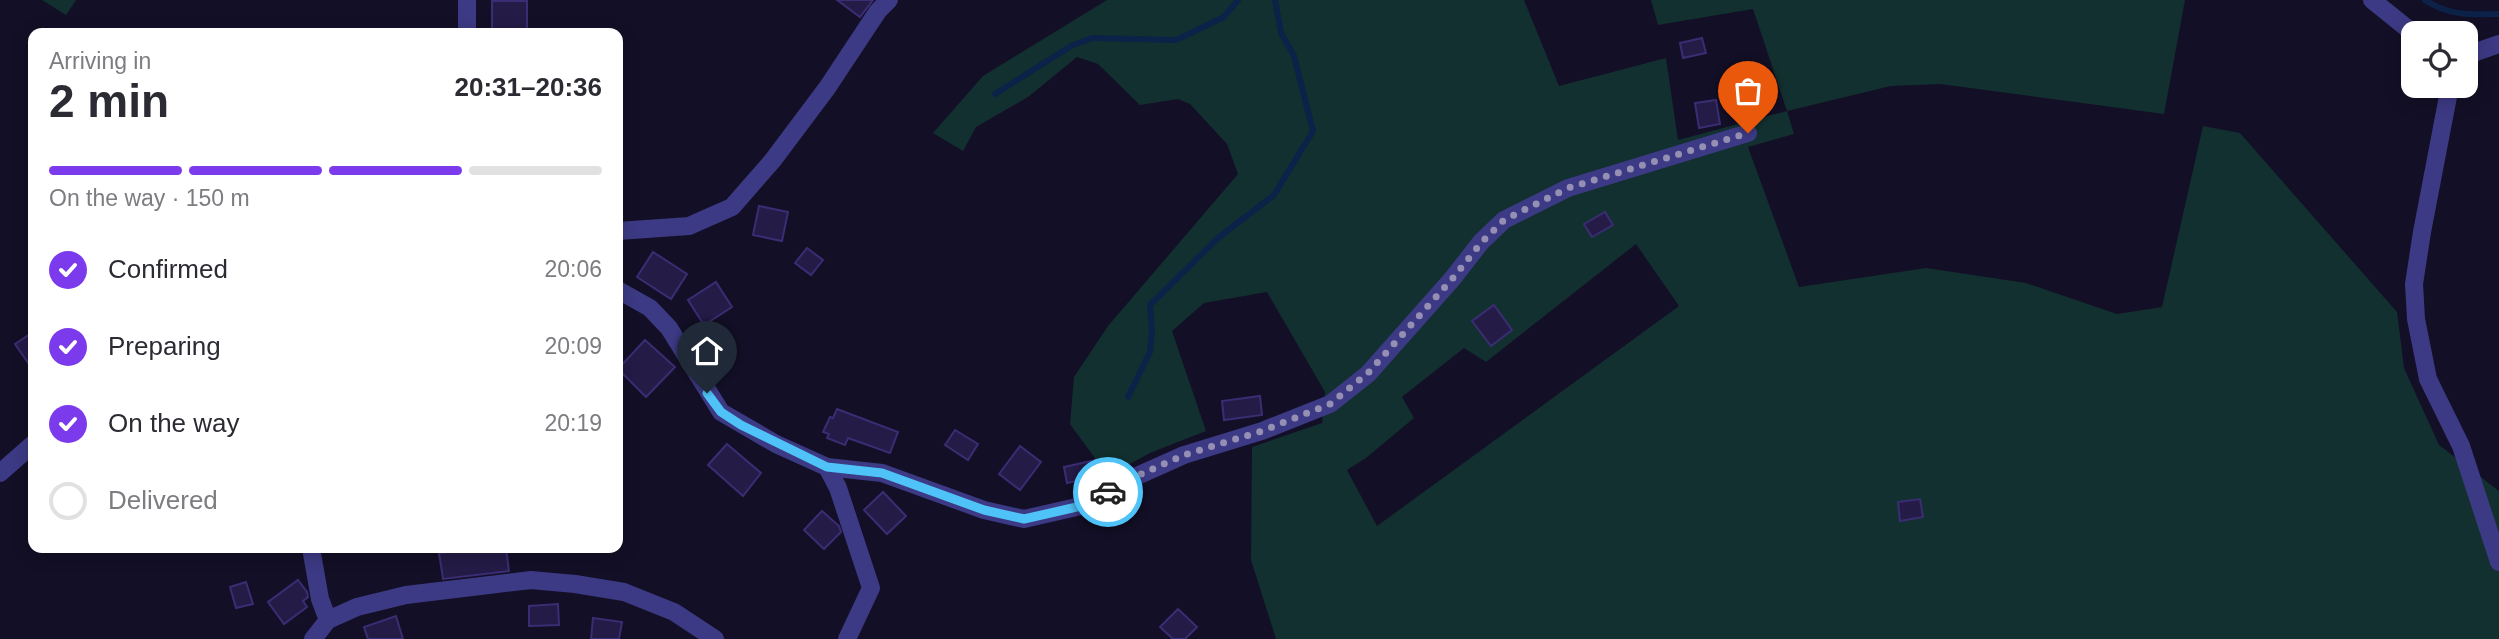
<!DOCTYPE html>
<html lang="en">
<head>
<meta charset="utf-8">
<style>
	body { margin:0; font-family:Arial,sans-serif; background:#f2f2f3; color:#2b2b33; height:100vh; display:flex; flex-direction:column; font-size:26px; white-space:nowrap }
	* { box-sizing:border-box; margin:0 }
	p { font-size:23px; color:#7c7c81 }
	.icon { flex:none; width:38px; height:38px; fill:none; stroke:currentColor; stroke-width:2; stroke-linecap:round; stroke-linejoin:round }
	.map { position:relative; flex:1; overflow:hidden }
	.drawer { position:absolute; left:28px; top:28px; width:595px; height:525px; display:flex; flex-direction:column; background:#fff; border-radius:14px; box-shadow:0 4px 18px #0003 }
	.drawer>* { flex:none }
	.fabs { position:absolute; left:2401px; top:21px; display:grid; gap:14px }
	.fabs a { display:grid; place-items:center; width:77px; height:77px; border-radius:14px; background:#fff; box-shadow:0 4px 18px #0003; font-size:35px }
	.pin { position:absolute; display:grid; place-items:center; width:60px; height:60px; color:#fff; margin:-72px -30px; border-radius:50% 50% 50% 0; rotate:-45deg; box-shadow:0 0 7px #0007 }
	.pin .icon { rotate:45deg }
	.courier { position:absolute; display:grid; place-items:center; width:70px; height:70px; margin:-35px; border:5px solid #4fc3f7; border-radius:50%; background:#fff; color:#222; box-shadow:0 2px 9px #0007 }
	.overview em { font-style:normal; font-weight:800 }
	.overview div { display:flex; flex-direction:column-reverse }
	.overview { display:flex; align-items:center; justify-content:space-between; height:119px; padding:0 21px }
	h1 { font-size:46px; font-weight:800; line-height:52px }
	.bar { display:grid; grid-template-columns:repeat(4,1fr); gap:10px 7px; align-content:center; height:84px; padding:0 21px }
	.bar i { height:9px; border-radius:5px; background:#e1e1e2 }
	.bar .active { background:#7c3aed }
	.bar p { grid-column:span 4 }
	ol { padding:0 21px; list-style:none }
	li { display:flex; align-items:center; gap:21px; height:77px }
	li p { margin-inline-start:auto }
	li .icon { padding:7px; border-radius:50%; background:#7c3aed; color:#fff; stroke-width:4 }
	li:last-child { color:#7c7c81 }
	li i { width:38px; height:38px; border:4px solid #e1e1e2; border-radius:50% }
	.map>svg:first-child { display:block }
	.green { fill:#12302f; fill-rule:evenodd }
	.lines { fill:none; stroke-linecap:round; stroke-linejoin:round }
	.stream { stroke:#0c2248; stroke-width:6 }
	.building { fill:#241b47; stroke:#3b2d73; stroke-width:2 }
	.minor { stroke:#3d3a85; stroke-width:18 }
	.done { stroke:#948fb3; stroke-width:7; stroke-dasharray:0 12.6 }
	.route { stroke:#4fc3f7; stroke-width:9 }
</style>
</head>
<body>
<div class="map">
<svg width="2499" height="639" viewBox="0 0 2499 639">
	<rect width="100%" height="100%" fill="#130f26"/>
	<g class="green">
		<path d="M 42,0 L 76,0 L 66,15 Z"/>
		<path d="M 1107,0 L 1524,0 L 1559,86 L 1666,58 L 1678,140 L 1787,111 L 1753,9 L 1658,25 L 1651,0 L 2185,0 L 2164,114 L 1940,84 L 1891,86 L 1787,111 L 1794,134 L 1748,147 L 1799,287 L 1926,268 L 2026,283 L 2117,314 L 2162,307 L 2203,126 L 2240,133 L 2397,312 L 2404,368 L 2439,445 L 2499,491 L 2499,639 L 1276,639 L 1251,560 L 1252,447 L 1322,423 L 1325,392 L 1267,292 L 1204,303 L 1172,331 L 1206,431 L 1150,453 L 1108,476 L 1070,424 L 1074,377 L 1108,326 L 1238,174 L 1227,144 L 1190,104 L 1178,99 L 1140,105 L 1098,64 L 1077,57 L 1028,97 L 976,127 L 963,151 L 933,133 L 983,76 ZM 1636,244 L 1679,306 L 1377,526 L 1347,470 L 1366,458 L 1414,418 L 1402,397 L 1464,348 L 1486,362 Z"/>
	</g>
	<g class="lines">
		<g class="stream">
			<path d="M 2425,0 C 2449,16 2471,15 2499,14"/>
			<path d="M 995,94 L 1071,46 L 1092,38 L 1176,40 L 1224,17 L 1238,0"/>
			<path d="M 1128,397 L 1150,352 L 1152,331 L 1150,305 L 1218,238 L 1274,195 L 1313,131 L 1294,56 L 1281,33 L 1275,0"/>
		</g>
	</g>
	<g class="building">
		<path d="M 837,0 L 873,0 L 860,17 Z"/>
		<rect x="492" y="1" width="35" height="32"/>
		<path d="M 1702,38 L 1706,53 L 1683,58 L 1680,43 Z"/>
		<path d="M 1716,100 L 1720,124 L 1699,128 L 1695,103 Z"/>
		<path d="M 759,206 L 788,212 L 782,241 L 753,235 Z"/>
		<path d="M 1605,212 L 1613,225 L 1592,237 L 1584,224 Z"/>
		<path d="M 807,248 L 823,260 L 811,275 L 795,263 Z"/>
		<path d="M 653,252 L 687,274 L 671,299 L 637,277 Z"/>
		<path d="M 716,282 L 732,307 L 704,325 L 688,300 Z"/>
		<path d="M 1494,305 L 1512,330 L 1491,346 L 1472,321 Z"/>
		<path d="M 712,326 L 718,341 L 699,349 L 693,334 Z"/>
		<path d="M 33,332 L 33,370 L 15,344 Z"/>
		<path d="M 645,340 L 675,367 L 646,397 L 618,369 Z"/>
		<path d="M 1260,396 L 1262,415 L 1224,420 L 1222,401 Z"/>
		<path d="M 837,409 L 898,432 L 890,453 L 848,438 L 845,445 L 827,438 L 829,434 L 823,432 L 830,417 L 833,418 Z"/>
		<path d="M 955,430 L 978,444 L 968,460 L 945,445 Z"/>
		<path d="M 727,444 L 761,473 L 743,496 L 708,465 Z"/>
		<path d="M 1020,446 L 1041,462 L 1020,490 L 999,474 Z"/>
		<path d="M 1091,461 L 1095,477 L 1067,483 L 1064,467 Z"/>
		<path d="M 883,492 L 906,516 L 887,534 L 864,510 Z"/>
		<path d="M 1920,499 L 1923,517 L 1900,521 L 1898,502 Z"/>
		<path d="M 822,511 L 839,526 L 841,532 L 824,549 L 804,530 Z"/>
		<path d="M 482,548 L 506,548 L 509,571 L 443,579 L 439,553 Z"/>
		<path d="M 298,580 L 307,592 L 308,597 L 303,601 L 307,607 L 284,624 L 268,602 Z"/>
		<path d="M 246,582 L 253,604 L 236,608 L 230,587 Z"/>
		<path d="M 558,604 L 559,625 L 529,626 L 529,606 Z"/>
		<path d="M 1178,609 L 1197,627 L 1185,639 L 1173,639 L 1160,627 Z"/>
		<path d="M 396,616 L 403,639 L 368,639 L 364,627 Z"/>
		<path d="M 593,618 L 622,622 L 619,639 L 591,639 Z"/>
	</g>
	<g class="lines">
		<g class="minor">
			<path d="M 467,0 L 467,33"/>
			<path d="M 2372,0 L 2413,33"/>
			<path d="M 2466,59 L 2476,52 L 2499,44"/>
			<path d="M 2450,86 L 2422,232 L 2414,284 L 2416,319 L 2428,379 L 2461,446 L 2499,562"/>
			<path d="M 618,231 L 689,226 L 732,207 L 773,160 L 827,88 L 878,11 L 889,0"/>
			<path d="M 618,290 L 650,308 L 669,328 L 721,412 L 776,444 L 827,467 L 838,488 L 871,588 L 847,639"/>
			<path d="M 827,467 L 882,473 L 984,510 L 1024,519 L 1081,506 L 1137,476 L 1184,455 L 1262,431 L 1330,404 L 1368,374 L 1453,278 L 1481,242 L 1504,220 L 1568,188 L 1748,133"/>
			<path d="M 0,473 L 33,444"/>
			<path d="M 311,548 L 320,599 L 328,620"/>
			<path d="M 313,639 L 328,620 L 357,607 L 406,595 L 531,580 L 575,584 L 624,592 L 674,612 L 715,639"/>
		</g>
	</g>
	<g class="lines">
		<path class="done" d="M 1108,492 L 1137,476 L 1184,455 L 1262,431 L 1330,404 L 1368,373 L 1453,278 L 1481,243 L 1504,220 L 1568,188 L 1748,133"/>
		<path class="route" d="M 707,393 L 721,412 L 741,425 L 827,467 L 882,473 L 984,510 L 1024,519 L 1081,506 L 1108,492"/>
	</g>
</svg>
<div class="fabs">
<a><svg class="icon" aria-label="locate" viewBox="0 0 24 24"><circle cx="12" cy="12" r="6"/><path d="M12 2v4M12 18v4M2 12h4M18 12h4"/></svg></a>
</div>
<div class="pin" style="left:1748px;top:133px;background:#ea580c"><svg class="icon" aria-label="bag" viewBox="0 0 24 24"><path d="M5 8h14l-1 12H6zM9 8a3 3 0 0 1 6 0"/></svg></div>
<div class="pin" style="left:707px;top:393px;background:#1f2937"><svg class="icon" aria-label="home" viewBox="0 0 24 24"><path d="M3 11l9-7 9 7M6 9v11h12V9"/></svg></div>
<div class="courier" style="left:1108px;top:492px"><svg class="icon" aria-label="car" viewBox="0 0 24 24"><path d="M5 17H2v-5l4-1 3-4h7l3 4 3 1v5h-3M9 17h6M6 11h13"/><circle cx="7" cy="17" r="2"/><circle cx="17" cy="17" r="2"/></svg></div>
<section class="drawer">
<div class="overview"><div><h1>2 min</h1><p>Arriving in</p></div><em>20:31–20:36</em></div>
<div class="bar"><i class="active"></i><i class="active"></i><i class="active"></i><i></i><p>On the way · 150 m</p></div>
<ol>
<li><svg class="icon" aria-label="check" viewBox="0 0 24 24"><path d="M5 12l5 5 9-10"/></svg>Confirmed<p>20:06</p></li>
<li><svg class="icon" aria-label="check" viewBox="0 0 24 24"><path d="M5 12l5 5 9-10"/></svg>Preparing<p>20:09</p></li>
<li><svg class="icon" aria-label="check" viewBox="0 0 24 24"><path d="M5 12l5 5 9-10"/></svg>On the way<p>20:19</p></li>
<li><i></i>Delivered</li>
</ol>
</section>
</div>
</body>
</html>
